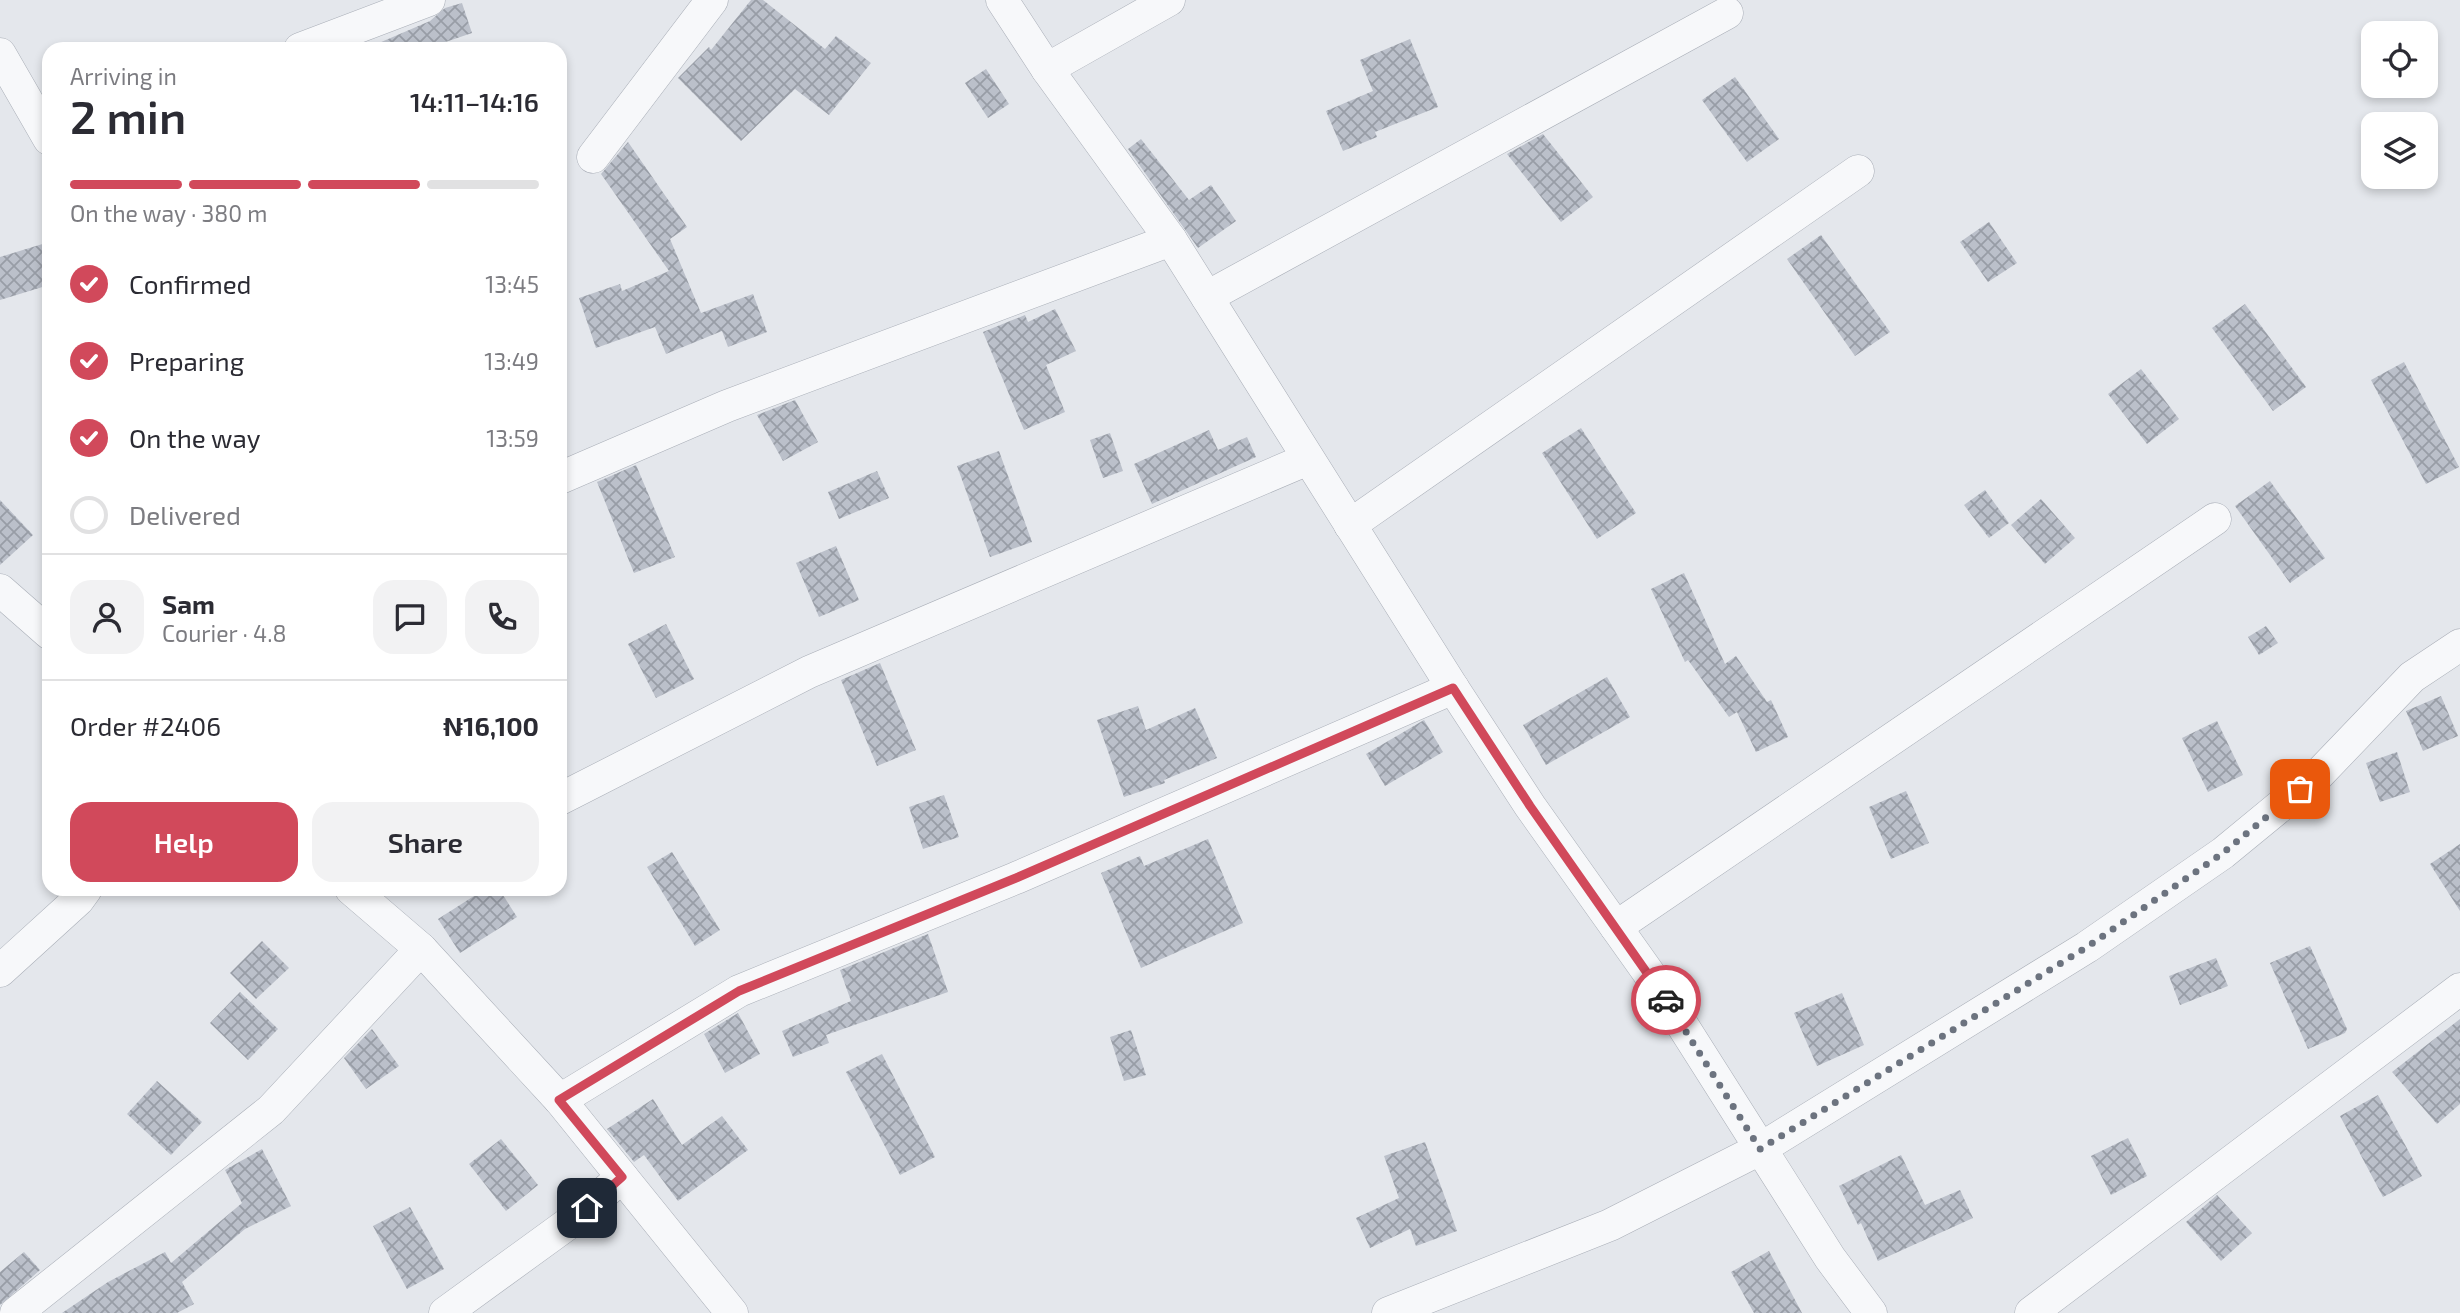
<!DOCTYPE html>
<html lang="en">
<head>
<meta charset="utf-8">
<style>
	body { margin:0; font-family:"Exo 2",sans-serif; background:#f2f2f3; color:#2b2b33; height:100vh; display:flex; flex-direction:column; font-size:26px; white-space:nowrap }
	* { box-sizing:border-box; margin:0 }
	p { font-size:23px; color:#7c7c81 }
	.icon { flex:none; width:38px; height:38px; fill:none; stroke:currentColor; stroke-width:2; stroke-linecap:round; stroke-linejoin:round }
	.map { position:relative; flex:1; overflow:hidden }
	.sheet { position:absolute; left:42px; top:42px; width:525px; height:854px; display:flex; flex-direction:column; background:#fff; border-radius:21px; box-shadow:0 4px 10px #0003 }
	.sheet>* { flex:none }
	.fabs { position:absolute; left:2361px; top:21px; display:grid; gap:14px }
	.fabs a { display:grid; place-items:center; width:77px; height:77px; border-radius:14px; background:#fff; box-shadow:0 4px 10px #0003; font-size:35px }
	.pin { position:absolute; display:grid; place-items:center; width:60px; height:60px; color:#fff; margin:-30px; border-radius:14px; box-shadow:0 4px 10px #0006 }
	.courier { position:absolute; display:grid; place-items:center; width:70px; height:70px; margin:-35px; border:5px solid #d1495b; border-radius:50%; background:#fff; color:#222; box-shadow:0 2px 9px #0007 }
	.head em { font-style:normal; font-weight:600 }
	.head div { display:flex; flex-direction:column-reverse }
	.head { display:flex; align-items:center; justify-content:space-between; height:119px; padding:0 28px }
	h1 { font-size:46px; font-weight:600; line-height:52px }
	.bar { display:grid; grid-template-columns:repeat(4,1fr); gap:10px 7px; align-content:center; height:84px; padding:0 28px }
	.bar i { height:9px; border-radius:5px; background:#e1e1e2 }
	.bar .current { background:#d1495b }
	.bar p { grid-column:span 4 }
	.line { display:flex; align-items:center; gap:18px; padding:0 28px; border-top:2px solid #e1e1e2 }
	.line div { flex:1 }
	.round { display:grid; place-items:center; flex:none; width:74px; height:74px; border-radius:21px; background:#f2f2f3 }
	ol { padding:0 28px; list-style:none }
	li { display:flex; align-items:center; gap:21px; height:77px }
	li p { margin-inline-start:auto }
	li .icon { padding:7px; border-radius:50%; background:#d1495b; color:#fff; stroke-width:4 }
	li:last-child { color:#7c7c81 }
	li i { width:38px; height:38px; border:4px solid #e1e1e2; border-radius:50% }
	.primary-button { display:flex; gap:14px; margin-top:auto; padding:14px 28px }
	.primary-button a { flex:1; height:80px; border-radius:21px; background:#d1495b; color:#fff; font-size:28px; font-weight:600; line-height:80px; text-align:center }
	.primary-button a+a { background:#f2f2f3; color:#2b2b33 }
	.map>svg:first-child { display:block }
	.building { fill:url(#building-cross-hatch) }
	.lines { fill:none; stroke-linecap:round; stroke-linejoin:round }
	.minor-casing { stroke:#a9aeb7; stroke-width:33 }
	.minor { stroke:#f7f8fa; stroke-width:32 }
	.done { stroke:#6c737f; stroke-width:7; stroke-dasharray:0 12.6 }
	.route { stroke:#d1495b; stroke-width:9 }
</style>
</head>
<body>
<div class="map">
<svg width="2460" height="1313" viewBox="0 0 2460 1313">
	<defs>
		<pattern id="building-cross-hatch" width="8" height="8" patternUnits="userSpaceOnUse" patternTransform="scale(1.75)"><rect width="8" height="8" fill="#bbc0ca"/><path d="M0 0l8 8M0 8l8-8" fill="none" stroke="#989da6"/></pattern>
	</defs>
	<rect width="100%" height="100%" fill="#e4e7ec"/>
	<g class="building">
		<path d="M 751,0 L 763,0 L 825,49 L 836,36 L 871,63 L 829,115 L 795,89 L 741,141 L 678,78 L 709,47 L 711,50 Z"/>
		<path d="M 462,3 L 472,33 L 425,49 L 365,49 L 430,21 L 445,8 Z"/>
		<path d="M 1410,39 L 1438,107 L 1375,132 L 1377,137 L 1343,151 L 1326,111 L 1373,91 L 1360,60 Z"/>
		<path d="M 986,69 L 1009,104 L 988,118 L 965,83 Z"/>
		<path d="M 1735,77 L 1779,139 L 1747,162 L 1702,100 Z"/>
		<path d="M 1543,134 L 1593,197 L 1561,222 L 1507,154 Z"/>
		<path d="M 1141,139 L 1189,200 L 1211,185 L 1236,221 L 1198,248 L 1128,149 Z"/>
		<path d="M 628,142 L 687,227 L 670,239 L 701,313 L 753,294 L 767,332 L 728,347 L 722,331 L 666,354 L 655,327 L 596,348 L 579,298 L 620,284 L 622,291 L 669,271 L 601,174 Z"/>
		<path d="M 1989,222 L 2017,263 L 1988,282 L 1960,242 Z"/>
		<path d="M 1821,235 L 1890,332 L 1855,356 L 1787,259 Z"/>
		<path d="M 49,242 L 49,285 L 0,300 L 0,257 Z"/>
		<path d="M 2245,304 L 2306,387 L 2273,411 L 2212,328 Z"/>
		<path d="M 1055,309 L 1076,351 L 1046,365 L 1065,412 L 1024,430 L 983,332 L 1025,315 L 1028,322 Z"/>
		<path d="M 2404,362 L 2459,467 L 2426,484 L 2371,380 Z"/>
		<path d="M 2141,369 L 2179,419 L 2147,444 L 2108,394 Z"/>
		<path d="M 795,400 L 818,442 L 783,461 L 757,415 Z"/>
		<path d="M 1581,428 L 1636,513 L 1597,539 L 1542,453 Z"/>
		<path d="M 1209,430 L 1218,450 L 1247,437 L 1256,457 L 1152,504 L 1134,464 Z"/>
		<path d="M 1110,433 L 1123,471 L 1103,478 L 1090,440 Z"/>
		<path d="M 999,451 L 1032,542 L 990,557 L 957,466 Z"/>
		<path d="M 636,465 L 675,557 L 634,573 L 597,482 Z"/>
		<path d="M 877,471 L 889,498 L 839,519 L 828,492 Z"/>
		<path d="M 2270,481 L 2325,558 L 2290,583 L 2235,506 Z"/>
		<path d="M 1985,490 L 2009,523 L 1989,538 L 1964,505 Z"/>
		<path d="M 2041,499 L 2075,538 L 2045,564 L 2011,525 Z"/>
		<path d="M 0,500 L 33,535 L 0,565 Z"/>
		<path d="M 836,546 L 859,600 L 819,617 L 796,563 Z"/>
		<path d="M 1684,573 L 1725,664 L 1736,656 L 1767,702 L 1771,700 L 1788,737 L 1756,752 L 1737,712 L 1729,717 L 1688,660 L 1685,662 L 1651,589 Z"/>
		<path d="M 666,624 L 694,679 L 656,698 L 628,644 Z"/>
		<path d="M 2266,626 L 2278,643 L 2259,655 L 2248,637 Z"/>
		<path d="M 880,663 L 916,750 L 877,766 L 841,680 Z"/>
		<path d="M 1607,677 L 1630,717 L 1546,765 L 1523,725 Z"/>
		<path d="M 2441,696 L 2458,736 L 2423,751 L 2406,711 Z"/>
		<path d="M 1138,706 L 1146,730 L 1195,708 L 1217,758 L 1164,780 L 1165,783 L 1124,797 L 1097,720 Z"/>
		<path d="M 1424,720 L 1443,752 L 1385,786 L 1366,754 Z"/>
		<path d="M 2217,721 L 2243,775 L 2208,792 L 2182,738 Z"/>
		<path d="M 2397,752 L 2410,792 L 2380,802 L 2366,763 Z"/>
		<path d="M 1906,791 L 1929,843 L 1891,859 L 1869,807 Z"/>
		<path d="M 944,795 L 959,837 L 923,849 L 909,807 Z"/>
		<path d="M 1208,839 L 1243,923 L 1141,968 L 1101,873 L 1140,856 L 1144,866 Z"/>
		<path d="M 2460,844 L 2460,911 L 2430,864 Z"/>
		<path d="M 672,852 L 720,930 L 695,946 L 647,867 Z"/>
		<path d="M 485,889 L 499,889 L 517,917 L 460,953 L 438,919 Z"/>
		<path d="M 928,934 L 948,992 L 826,1035 L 829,1043 L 793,1057 L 782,1031 L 851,1001 L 840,970 Z"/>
		<path d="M 262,941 L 289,968 L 256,999 L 230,973 Z"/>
		<path d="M 2310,946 L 2347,1029 L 2345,1033 L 2308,1049 L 2270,963 Z"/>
		<path d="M 2216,958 L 2228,986 L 2180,1005 L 2169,976 Z"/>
		<path d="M 240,992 L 278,1029 L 248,1060 L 210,1023 Z"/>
		<path d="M 1842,993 L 1864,1045 L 1817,1066 L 1794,1013 Z"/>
		<path d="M 738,1013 L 760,1054 L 725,1073 L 704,1034 Z"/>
		<path d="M 2460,1019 L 2460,1104 L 2437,1124 L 2392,1072 Z"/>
		<path d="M 372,1029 L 399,1066 L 366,1089 L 344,1058 Z"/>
		<path d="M 1131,1030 L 1146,1075 L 1124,1081 L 1110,1037 Z"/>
		<path d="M 882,1054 L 935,1157 L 900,1175 L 846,1072 Z"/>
		<path d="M 157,1081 L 202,1122 L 171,1155 L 127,1114 Z"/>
		<path d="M 2378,1095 L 2422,1176 L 2383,1197 L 2340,1116 Z"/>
		<path d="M 653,1099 L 682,1145 L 722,1116 L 748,1150 L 678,1201 L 644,1155 L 634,1162 L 607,1129 Z"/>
		<path d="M 2128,1138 L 2147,1176 L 2111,1195 L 2091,1156 Z"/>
		<path d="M 501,1139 L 538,1185 L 506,1211 L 469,1164 Z"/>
		<path d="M 1425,1142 L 1457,1231 L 1416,1246 L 1410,1229 L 1370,1248 L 1356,1218 L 1399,1198 L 1384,1156 Z"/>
		<path d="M 262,1149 L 291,1206 L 245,1229 L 182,1282 L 194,1304 L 177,1313 L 62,1313 L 108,1282 L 165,1252 L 171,1263 L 242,1203 L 225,1170 Z"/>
		<path d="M 1901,1155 L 1925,1205 L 1960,1190 L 1973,1218 L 1878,1261 L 1861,1223 L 1858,1225 L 1839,1186 Z"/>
		<path d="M 2217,1195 L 2252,1233 L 2221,1261 L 2186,1222 Z"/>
		<path d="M 410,1207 L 444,1269 L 407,1289 L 373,1226 Z"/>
		<path d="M 1769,1251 L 1802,1313 L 1754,1313 L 1731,1272 Z"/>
		<path d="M 24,1252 L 40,1270 L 0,1305 L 0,1272 Z"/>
	</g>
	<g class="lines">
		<defs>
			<g id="minor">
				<path d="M 1002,0 L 1047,69 L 1171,240 L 1453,688 L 1530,806 L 1655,982 L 1830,1258 L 1871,1313"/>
				<path d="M 300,49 L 429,0"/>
				<path d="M 0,54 L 49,139"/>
				<path d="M 1047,69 L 1169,0"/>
				<path d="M 593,157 L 712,0"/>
				<path d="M 1207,297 L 1727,13"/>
				<path d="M 560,478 L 727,406 L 1171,240"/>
				<path d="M 1350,525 L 1858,171"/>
				<path d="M 0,590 L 49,633"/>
				<path d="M 560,799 L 809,672 L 1308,459"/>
				<path d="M 351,889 L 421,949 L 560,1100 L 732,1313"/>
				<path d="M 1616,927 L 2215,519"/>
				<path d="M 0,971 L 78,900 L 86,889"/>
				<path d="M 560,1100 L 739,991 L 1016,878 L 1453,688"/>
				<path d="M 16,1313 L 271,1110 L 421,949"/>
				<path d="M 445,1313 L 569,1223 L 622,1177"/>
				<path d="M 1388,1313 L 1610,1225 L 1760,1149 L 2087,947 L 2223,853 L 2319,774 L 2412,677 L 2460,645"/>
				<path d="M 2031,1313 L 2460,989"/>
			</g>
		</defs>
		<use href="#minor" class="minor-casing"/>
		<use href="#minor" class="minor"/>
	</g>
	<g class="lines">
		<path class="done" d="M 1666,1000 L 1760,1149 L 2087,947 L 2223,853 L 2300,789"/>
		<path class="route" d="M 587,1208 L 622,1177 L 559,1100 L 739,991 L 1016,878 L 1453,688 L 1530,806 L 1666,1000"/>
	</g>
</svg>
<div class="fabs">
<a><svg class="icon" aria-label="locate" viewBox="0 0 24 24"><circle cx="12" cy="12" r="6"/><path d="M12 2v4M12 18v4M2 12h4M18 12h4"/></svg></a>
<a><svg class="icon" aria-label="layers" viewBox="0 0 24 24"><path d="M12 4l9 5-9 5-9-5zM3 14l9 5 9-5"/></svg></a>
</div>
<div class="pin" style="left:2300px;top:789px;background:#ea580c"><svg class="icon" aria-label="bag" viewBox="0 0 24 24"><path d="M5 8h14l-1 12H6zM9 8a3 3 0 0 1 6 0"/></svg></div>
<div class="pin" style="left:587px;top:1208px;background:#1f2937"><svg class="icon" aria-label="home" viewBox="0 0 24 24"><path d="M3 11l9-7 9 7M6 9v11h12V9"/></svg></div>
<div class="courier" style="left:1666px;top:1000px"><svg class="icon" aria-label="car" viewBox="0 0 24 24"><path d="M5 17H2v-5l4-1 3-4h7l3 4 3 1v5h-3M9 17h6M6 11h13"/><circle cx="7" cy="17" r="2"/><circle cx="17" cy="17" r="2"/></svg></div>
<section class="sheet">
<div class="head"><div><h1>2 min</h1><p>Arriving in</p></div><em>14:11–14:16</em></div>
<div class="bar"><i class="current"></i><i class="current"></i><i class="current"></i><i></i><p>On the way · 380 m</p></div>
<ol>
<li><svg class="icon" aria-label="check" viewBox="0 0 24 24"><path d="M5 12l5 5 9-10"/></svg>Confirmed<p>13:45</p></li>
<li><svg class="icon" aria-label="check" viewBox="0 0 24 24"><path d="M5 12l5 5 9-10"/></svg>Preparing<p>13:49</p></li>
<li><svg class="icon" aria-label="check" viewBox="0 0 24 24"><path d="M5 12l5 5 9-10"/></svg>On the way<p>13:59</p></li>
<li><i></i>Delivered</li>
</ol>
<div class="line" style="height:126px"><a class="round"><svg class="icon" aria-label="person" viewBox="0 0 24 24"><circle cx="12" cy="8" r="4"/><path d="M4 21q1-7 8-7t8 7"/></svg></a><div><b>Sam</b><p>Courier · 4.8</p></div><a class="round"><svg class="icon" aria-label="chat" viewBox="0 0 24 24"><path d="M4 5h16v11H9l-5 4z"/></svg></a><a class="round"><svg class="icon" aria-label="phone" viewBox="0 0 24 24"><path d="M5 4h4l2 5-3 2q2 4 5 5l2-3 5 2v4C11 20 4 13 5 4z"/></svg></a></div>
<div class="line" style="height:91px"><div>Order #2406</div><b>₦16,100</b></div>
<div class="primary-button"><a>Help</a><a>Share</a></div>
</section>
</div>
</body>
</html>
